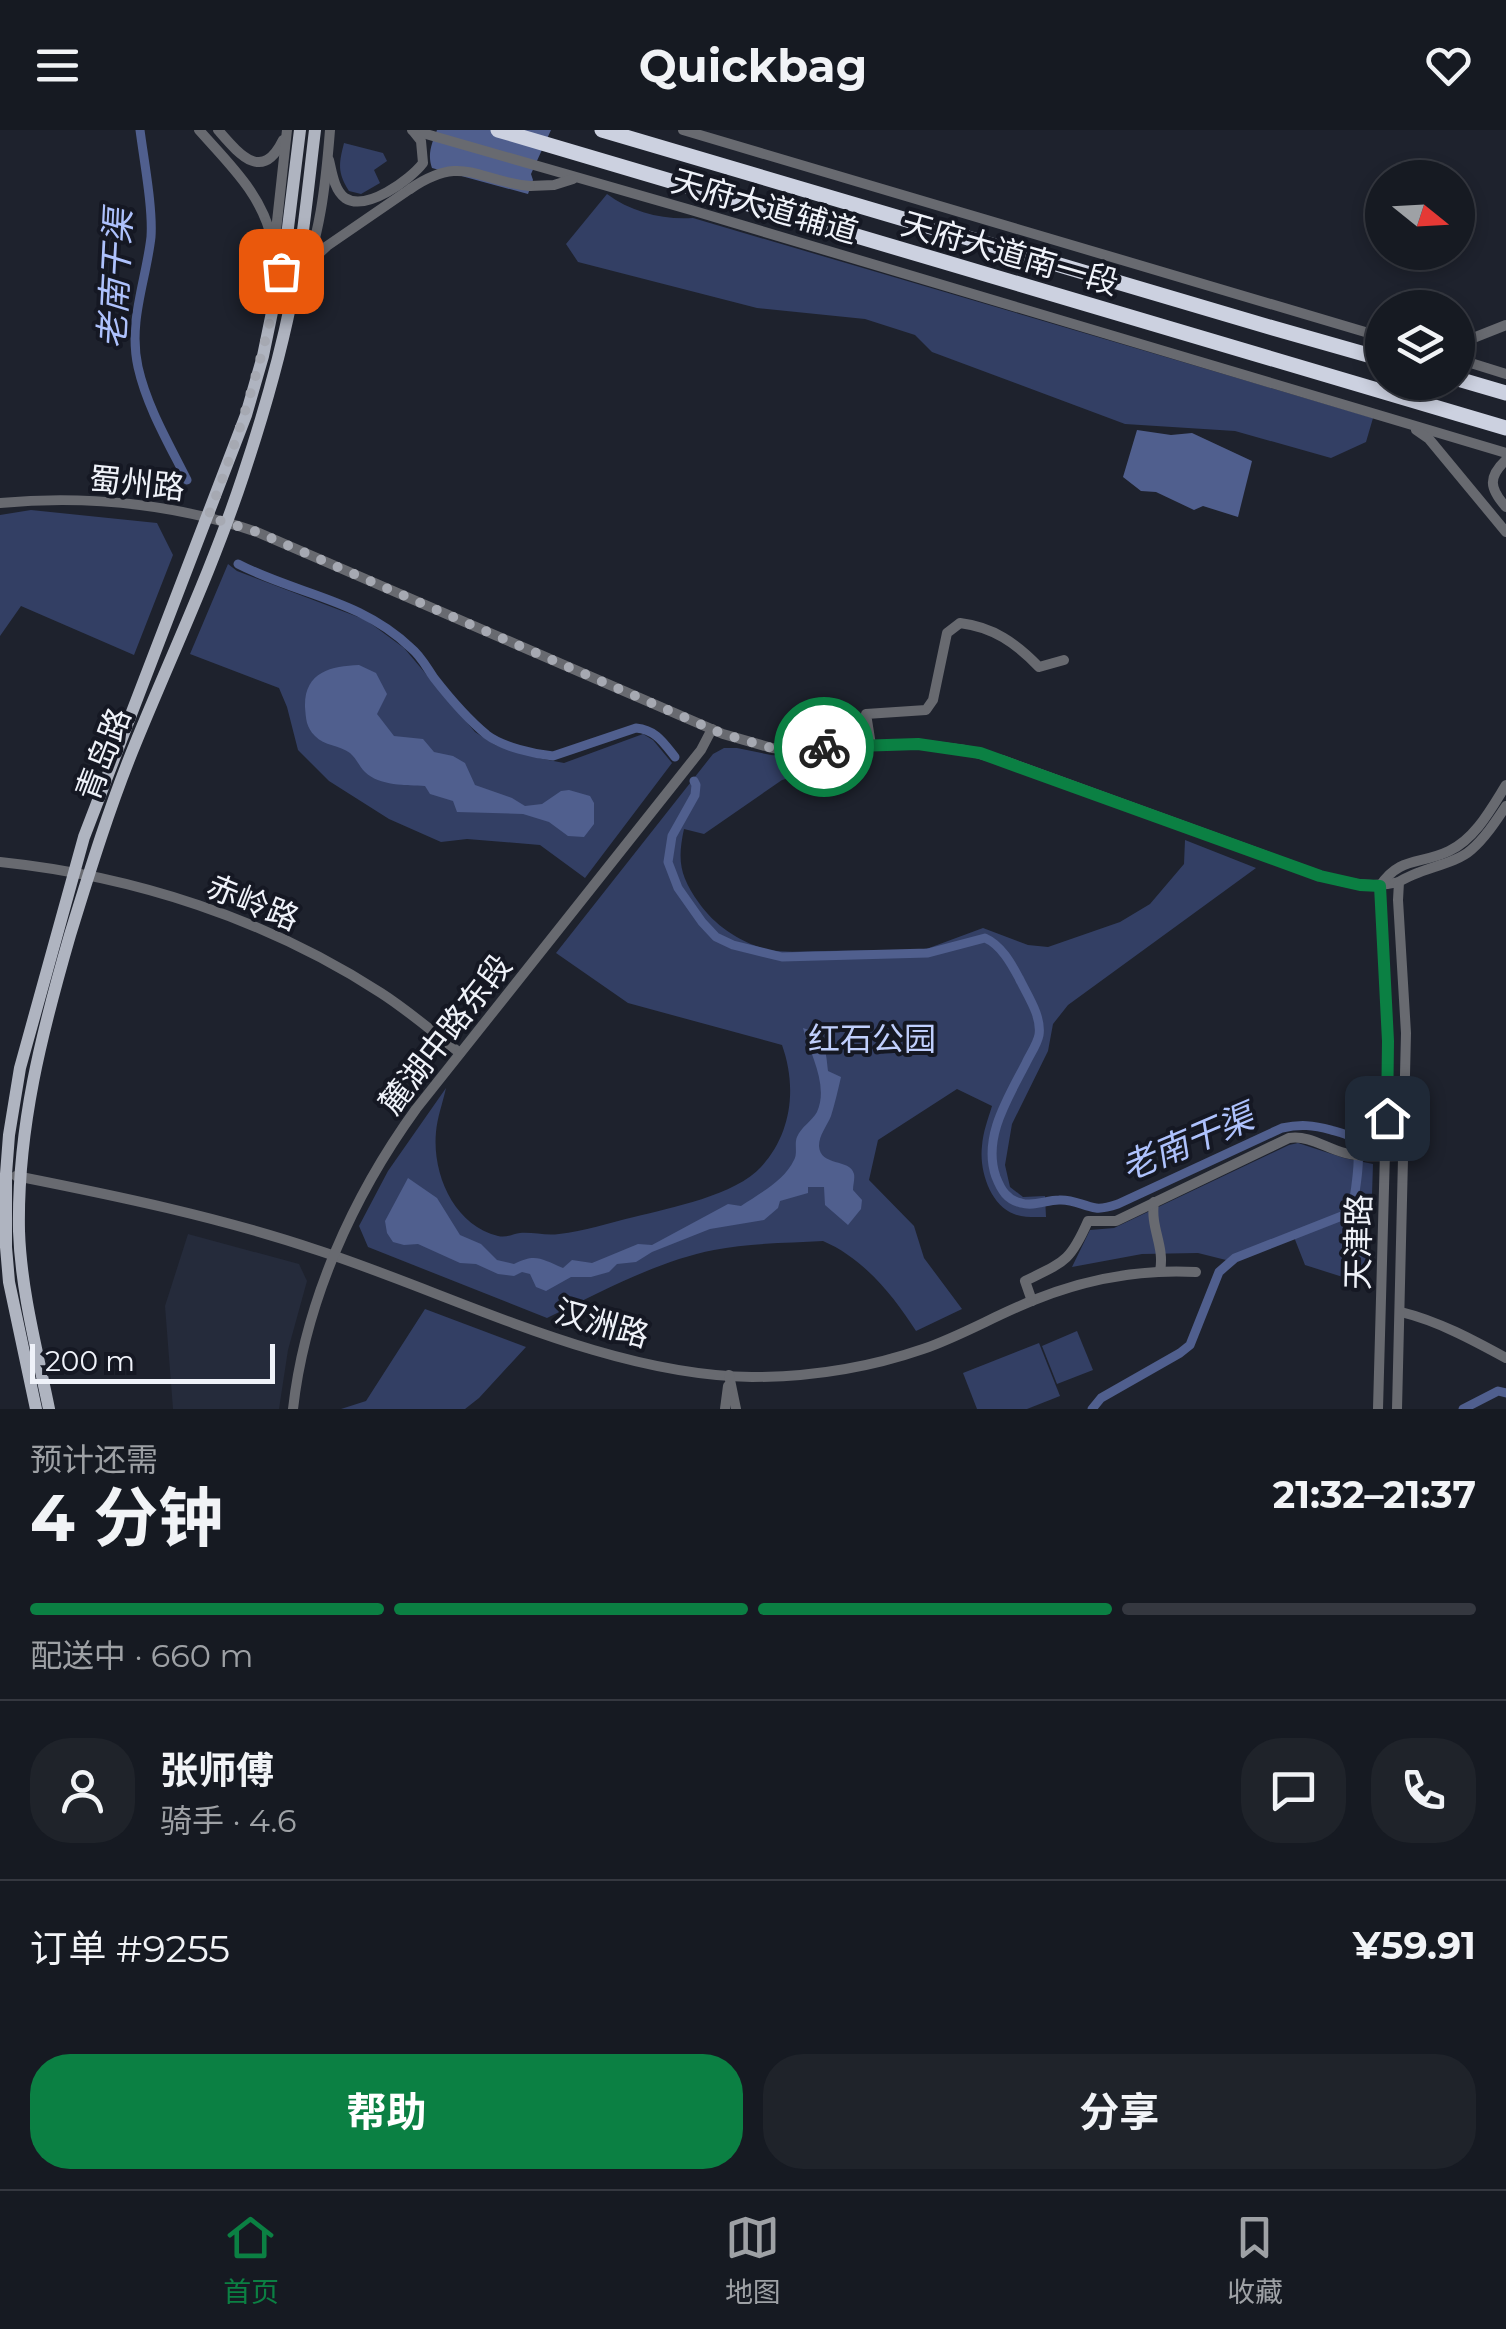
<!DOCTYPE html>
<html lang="zh">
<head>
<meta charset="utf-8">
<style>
	body { margin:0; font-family:Montserrat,"Noto Sans SC",sans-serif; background:#1f232a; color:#f1f3f6; height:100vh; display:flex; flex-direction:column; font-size:38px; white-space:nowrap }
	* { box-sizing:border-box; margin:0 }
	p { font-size:32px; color:#9ea1a5 }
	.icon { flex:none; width:55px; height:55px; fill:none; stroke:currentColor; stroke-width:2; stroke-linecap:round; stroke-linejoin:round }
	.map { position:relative; height:1279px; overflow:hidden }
	.drawer { display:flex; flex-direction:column; background:#161a22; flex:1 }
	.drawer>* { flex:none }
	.needle { width:65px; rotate:108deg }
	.tools { position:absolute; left:1365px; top:30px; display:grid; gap:20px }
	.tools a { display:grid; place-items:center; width:110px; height:110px; border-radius:50%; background:#161a22; box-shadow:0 5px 15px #0003,0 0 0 2px #353840; font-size:50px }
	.scale { position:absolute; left:30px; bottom:25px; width:245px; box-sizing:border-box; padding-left:10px; border:5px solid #eff2f9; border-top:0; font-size:28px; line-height:35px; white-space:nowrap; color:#eff2f9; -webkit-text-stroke:8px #151823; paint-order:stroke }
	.pin { position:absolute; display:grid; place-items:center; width:85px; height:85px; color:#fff; margin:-42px; border-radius:20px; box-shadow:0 5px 15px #0006 }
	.courier { position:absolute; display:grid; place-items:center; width:100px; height:100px; margin:-50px; border:8px solid #0b8043; border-radius:50%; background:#fff; color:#222; box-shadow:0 2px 12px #0007 }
	.summary em { font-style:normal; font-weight:700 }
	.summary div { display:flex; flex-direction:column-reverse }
	.summary { display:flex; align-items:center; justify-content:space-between; height:170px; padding:0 30px }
	h1 { font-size:65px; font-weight:700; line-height:75px }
	.bar { display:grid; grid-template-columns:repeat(4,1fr); gap:15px 10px; align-content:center; height:120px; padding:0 30px }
	.bar i { height:12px; border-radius:8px; background:#353840 }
	.bar .on { background:#0b8043 }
	.bar p { grid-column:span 4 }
	.line { display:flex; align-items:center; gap:25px; padding:0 30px; border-top:2px solid #353840 }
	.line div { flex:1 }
	.round { display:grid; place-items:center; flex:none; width:105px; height:105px; border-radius:40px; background:#1f232a }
	.cta { display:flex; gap:20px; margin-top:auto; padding:20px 30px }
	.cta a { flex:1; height:115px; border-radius:40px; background:#0b8043; color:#fff; font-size:40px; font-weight:700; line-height:115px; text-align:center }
	.cta a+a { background:#1f232a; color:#f1f3f6 }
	header { display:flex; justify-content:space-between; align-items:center; height:130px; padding:0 30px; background:#161a22; font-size:45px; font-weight:700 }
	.menu { display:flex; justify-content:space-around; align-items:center; height:140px; border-top:2px solid #353840; background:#161a22; font-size:28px; color:#9ea1a5 }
	.menu a { display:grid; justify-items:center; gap:5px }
	.menu .on { color:#0b8043 }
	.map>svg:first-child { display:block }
	.built { fill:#252b3b }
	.green { fill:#333f64 }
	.water { fill:#505f8e }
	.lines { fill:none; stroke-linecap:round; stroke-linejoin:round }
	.canal { stroke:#505f8e; stroke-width:9 }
	.minor { stroke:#686a70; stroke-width:10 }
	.major { stroke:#afb4c0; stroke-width:12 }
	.highway { stroke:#ccd1e0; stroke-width:15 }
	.minor-bridge { stroke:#686a70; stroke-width:10 }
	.done { stroke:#a6a9b2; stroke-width:10; stroke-dasharray:0 18 }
	.route { stroke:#0b8043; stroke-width:12 }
	.labels { text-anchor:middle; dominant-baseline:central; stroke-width:8; stroke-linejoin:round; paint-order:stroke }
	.street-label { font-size:32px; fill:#eff2f9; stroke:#151823 }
	.park-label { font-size:32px; fill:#c0cffc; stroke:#151823 }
	.water-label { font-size:35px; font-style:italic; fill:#aec2fd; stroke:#151823 }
</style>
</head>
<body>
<header><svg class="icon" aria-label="menu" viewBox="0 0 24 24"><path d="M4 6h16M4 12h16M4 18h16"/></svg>Quickbag<svg class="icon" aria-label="heart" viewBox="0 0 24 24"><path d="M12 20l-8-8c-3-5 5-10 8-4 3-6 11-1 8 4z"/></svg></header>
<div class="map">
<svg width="1506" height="1279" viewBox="0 0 1506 1279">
	<rect width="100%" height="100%" fill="#1e222d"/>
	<path class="built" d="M 188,1104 L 299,1134 L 307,1151 L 288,1220 L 279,1279 L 173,1279 L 165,1176 Z"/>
	<g class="green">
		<path d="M 344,13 L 383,23 L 387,31 L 374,40 L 380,53 L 361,64 L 349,61 C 337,42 339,33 344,13 Z"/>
		<path d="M 607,64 C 631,82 663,90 693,88 L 1373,288 L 1366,312 L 1331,328 L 1235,301 L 1125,294 L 932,222 L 915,205 L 865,189 L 757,178 L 578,132 L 566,114 Z"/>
		<path d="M 31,380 L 157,393 L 173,425 L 134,525 L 21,476 L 0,506 L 0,385 Z"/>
		<path d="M 228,434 L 237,441 L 366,490 L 404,518 L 475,602 L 495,615 L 538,628 L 564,633 L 643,604 L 653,610 L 672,633 L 585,748 L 540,715 L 467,709 L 441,712 L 389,689 L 329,651 L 298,620 L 287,577 L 279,558 L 190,524 Z"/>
		<path d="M 724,618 L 737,618 L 771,625 L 849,632 L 782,650 L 704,704 L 684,699 C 677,731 680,746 699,773 C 715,796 741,813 769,820 C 786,823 806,821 824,821 C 855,820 887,820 918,820 L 929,818 L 983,798 L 1028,815 L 1048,817 L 1120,792 L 1150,774 L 1184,734 L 1185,710 L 1256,738 L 1068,875 L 1053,894 L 1048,921 L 1012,994 L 1005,1035 L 1010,1057 L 1023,1067 L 1045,1066 L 1046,1087 C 1036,1087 1025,1088 1014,1084 C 990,1075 979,1040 982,1016 C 983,1002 988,989 992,976 L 957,959 L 878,1010 L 869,1050 L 914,1096 L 924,1128 L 962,1179 L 916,1201 C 893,1165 863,1128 823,1111 C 788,1113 748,1113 714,1120 C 657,1131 599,1163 547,1188 L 368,1117 L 359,1096 L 388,1041 L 446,958 C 443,972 437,988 436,1002 C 432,1044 454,1095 498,1106 C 506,1108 513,1104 520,1103 C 533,1102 546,1106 559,1104 C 584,1101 609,1093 634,1087 C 670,1078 736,1065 761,1037 C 792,1003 797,957 782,915 L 628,873 L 556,823 L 713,624 Z"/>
		<path d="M 1298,1013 L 1344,1028 L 1373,1034 L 1370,1127 L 1349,1149 L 1305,1135 L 1292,1102 L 1226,1130 L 1198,1123 L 1142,1124 L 1072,1137 L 1090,1100 L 1114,1098 L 1289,1015 Z"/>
		<path d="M 425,1179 L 526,1217 L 479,1268 L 465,1279 L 341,1279 L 366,1271 Z"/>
		<path d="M 1077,1201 L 1093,1240 L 1057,1254 L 1042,1216 Z"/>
		<path d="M 1039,1213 L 1060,1266 L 1027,1279 L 977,1279 L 963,1243 Z"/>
	</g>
	<g class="water">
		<path d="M 437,0 L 551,0 L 531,44 L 533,50 L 528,64 L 432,38 C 427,24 432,13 437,0 Z"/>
		<path d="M 1137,300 L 1171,305 L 1192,303 L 1252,331 L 1238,387 L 1203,376 L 1194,380 L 1156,362 L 1141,361 L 1123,347 Z"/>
		<path d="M 359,535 L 376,543 L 387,564 L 377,584 L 394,606 L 423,609 L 434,622 L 453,626 L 465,633 L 475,655 L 512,668 L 525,676 L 542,674 L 561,661 L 569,660 L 590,666 L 594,673 L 594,694 L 584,707 L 568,706 L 549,692 L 523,684 L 457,682 L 453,671 L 430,664 L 425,656 C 407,655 379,656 365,642 C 359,636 356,628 350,623 C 340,615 324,616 315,606 C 306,597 306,589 305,577 C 304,542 331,536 359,535 Z"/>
		<path d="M 803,898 C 825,904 826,921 828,941 L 841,947 C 838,960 835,973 831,986 C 827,996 819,1005 819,1016 C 820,1037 850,1028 854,1044 C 855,1049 853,1055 853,1060 L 862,1070 L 861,1079 L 848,1095 L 825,1075 L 824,1057 L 808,1057 L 808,1063 L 780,1071 L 778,1078 L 764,1090 L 710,1099 L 652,1122 L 636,1132 L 617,1134 L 609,1142 L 591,1147 L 571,1147 L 546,1161 L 536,1157 L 530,1144 L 522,1142 L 514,1146 L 498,1144 L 476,1134 L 460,1133 L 418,1114 L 404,1115 L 393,1112 L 387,1103 L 385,1091 L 408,1048 L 437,1068 L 460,1105 L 481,1114 L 497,1130 L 514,1134 C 536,1123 541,1129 563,1138 L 572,1130 L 592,1133 L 638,1114 L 652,1115 L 728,1074 L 741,1076 C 760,1063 784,1051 794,1030 C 798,1023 794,1014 797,1007 C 801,997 812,991 817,982 C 829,955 810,924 803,898 Z"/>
	</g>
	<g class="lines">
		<g class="canal">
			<path d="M 140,0 C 144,31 153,78 151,107 C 146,151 128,192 138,237 C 147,277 169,314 187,350"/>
			<path d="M 238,434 C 298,465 360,469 411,518 C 421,526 427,538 434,548 C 448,566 470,591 487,605 C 503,617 534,624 553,626 L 636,598 C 656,600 663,612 675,627"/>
			<path d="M 694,651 L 696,655 L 695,665 L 672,706 L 668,732 L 678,758 L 702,792 L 716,807 L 733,815 L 782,827 L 928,823 L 985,808 C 1001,815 1011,833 1019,848 C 1027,865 1042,886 1039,905 C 1037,915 1030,924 1026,933 C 1008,968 982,1008 996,1047 C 1001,1060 1007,1070 1021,1073 C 1034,1077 1046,1070 1059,1070 C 1073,1069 1083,1076 1096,1078 C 1103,1079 1112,1076 1118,1074 L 1282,998 C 1300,994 1313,995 1331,1000 C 1338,1002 1348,1004 1354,1009 C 1364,1020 1354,1066 1352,1082 L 1235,1128 L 1219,1142 L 1190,1215 L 1180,1223 L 1101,1268 L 1092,1279"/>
			<path d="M 1463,1279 L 1498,1261 L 1506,1263"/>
		</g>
		<g class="minor">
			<path d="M 199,0 C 229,34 262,64 272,110"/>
			<path d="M 218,0 C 239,24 262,53 283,10"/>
			<path d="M 412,0 L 691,80 L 1506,323"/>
			<path d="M 683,0 L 1382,207"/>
			<path d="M 329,30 C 332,42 334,60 345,68 C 366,82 410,50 423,33 L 421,11 L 413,1"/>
			<path d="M 530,56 L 554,55 L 573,49"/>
			<path d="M 311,131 L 327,116 L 410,59"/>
			<path d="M 275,148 L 274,119 L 287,0"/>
			<path d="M 298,157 C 320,112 326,51 330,0"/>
			<path d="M 1458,214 L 1506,195"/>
			<path d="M 1458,229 L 1506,244"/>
			<path d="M 1416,300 L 1429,309 L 1506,402"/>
			<path d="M 1506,330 C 1488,347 1489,358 1506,377"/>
			<path d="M 0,373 C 86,365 175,374 257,402 L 723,604 L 772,618 L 784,619 L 918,614 L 965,620 L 1002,630 L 1321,746 C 1348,753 1371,759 1399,752"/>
			<path d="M 871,615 L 866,584 L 926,580 L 933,570 L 947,503 L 960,493 C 993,497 1016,513 1039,537 L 1064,530"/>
			<path d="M 0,732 C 134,746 267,789 381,863 C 409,881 434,903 460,923"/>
			<path d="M 16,1046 C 117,1066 219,1087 317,1120 C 455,1165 605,1245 752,1247 C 810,1247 868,1238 923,1219 C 961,1206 996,1185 1034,1170 C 1086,1149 1140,1139 1196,1142"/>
			<path d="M 1154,1072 C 1150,1098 1165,1116 1160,1141"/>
			<path d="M 1032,1171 L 1025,1151 C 1064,1132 1070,1132 1088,1091 L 1116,1091 L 1289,1008 C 1310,1005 1325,1018 1345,1023 C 1364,1028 1385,1026 1404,1026"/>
			<path d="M 1401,1182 C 1438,1191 1473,1210 1506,1228"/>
			<path d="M 729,1245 L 736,1279"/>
			<path d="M 293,1279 C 305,1172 353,1066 416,979 L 701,620 L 712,599"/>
			<path d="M 725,1279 L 728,1256"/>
			<path d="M 1378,1279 L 1388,911 L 1380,756 C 1400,726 1420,735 1449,721 C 1475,709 1491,679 1506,655"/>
			<path d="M 1397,1279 L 1406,903 L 1398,770 L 1399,752 C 1420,738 1454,735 1471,720 C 1485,708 1496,691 1506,676"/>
		</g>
		<g class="major">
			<path d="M 36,1279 L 9,1152 L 6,1117 L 6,1044 L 9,1005 L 20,938 L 84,707 L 246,285 L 263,226 L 286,114 L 300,0"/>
			<path d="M 49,1279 C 37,1220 21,1161 19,1101 C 17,998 42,902 70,805 C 90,740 110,675 136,612 C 172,524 213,437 243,346 C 262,289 279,231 291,172 C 303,115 308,57 315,0"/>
		</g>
		<g class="highway">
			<path d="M 498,0 L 1506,298"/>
			<path d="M 602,0 L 1273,198 L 1382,229"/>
			<path d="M 1458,249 L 1506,263"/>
		</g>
		<path class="minor-bridge" d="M 410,59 C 463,23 476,51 530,56"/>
	</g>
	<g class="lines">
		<path class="done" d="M 281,141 C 264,226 239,307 208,387 L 257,402 L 723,604 L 772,618 L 824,617"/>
		<path class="route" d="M 824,617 L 918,614 L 980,623 L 1320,746 L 1360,755 L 1380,756 L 1388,911 L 1387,988"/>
	</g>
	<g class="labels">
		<g class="street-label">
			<text transform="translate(765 76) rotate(16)">天府大道辅道</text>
			<text transform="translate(1010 123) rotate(16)">天府大道南一段</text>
			<text transform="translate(137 353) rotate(6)">蜀州路</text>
			<text transform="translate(103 624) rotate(-69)">青岛路</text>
			<text transform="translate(253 772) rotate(22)">赤岭路</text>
			<text transform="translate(445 904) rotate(-52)">麓湖中路东段</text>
			<text transform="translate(1358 1112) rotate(-89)">天津路</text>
			<text transform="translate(602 1193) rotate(16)">汉洲路</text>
		</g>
		<g class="park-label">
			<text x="872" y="908">红石公园</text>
		</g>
		<g class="water-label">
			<text transform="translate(115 149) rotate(-87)">老南干渠</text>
			<text transform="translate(1187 1012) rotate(-23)">老南干渠</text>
		</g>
	</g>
</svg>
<div class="tools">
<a><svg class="needle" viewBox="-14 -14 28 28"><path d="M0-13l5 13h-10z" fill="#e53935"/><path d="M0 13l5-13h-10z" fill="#9ea1a5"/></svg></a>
<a><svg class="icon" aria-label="layers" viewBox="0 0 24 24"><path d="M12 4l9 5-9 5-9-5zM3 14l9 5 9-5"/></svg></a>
</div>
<div class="scale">200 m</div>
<div class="pin" style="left:281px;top:141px;background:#ea580c"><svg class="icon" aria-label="bag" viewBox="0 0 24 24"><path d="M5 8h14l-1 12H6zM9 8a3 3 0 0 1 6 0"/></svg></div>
<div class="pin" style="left:1387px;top:988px;background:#1f2937"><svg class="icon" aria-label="home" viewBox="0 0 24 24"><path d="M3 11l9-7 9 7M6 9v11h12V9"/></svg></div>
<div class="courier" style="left:824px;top:617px"><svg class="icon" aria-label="bike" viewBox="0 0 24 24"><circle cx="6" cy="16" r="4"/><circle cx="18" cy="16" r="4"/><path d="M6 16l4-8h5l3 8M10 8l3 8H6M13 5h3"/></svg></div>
</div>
<section class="drawer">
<div class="summary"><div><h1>4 分钟</h1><p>预计还需</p></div><em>21:32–21:37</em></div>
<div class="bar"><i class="on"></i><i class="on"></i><i class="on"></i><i></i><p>配送中 · 660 m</p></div>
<div class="line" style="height:180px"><a class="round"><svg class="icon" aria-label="person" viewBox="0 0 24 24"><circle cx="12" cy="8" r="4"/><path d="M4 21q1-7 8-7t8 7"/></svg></a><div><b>张师傅</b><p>骑手 · 4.6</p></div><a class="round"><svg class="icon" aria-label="chat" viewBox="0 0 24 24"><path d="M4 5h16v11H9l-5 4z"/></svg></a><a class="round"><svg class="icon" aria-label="phone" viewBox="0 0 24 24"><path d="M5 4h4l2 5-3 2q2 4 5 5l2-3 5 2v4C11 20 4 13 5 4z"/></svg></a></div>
<div class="line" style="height:130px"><div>订单 #9255</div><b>¥59.91</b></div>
<div class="cta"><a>帮助</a><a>分享</a></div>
</section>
<nav class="menu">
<a class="on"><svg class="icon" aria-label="home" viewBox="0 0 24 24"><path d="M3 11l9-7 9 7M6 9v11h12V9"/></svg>首页</a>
<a><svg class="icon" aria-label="map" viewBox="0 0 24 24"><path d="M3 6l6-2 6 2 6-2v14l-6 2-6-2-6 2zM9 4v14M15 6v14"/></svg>地图</a>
<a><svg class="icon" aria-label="saved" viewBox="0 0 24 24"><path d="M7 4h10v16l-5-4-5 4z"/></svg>收藏</a>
</nav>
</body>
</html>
